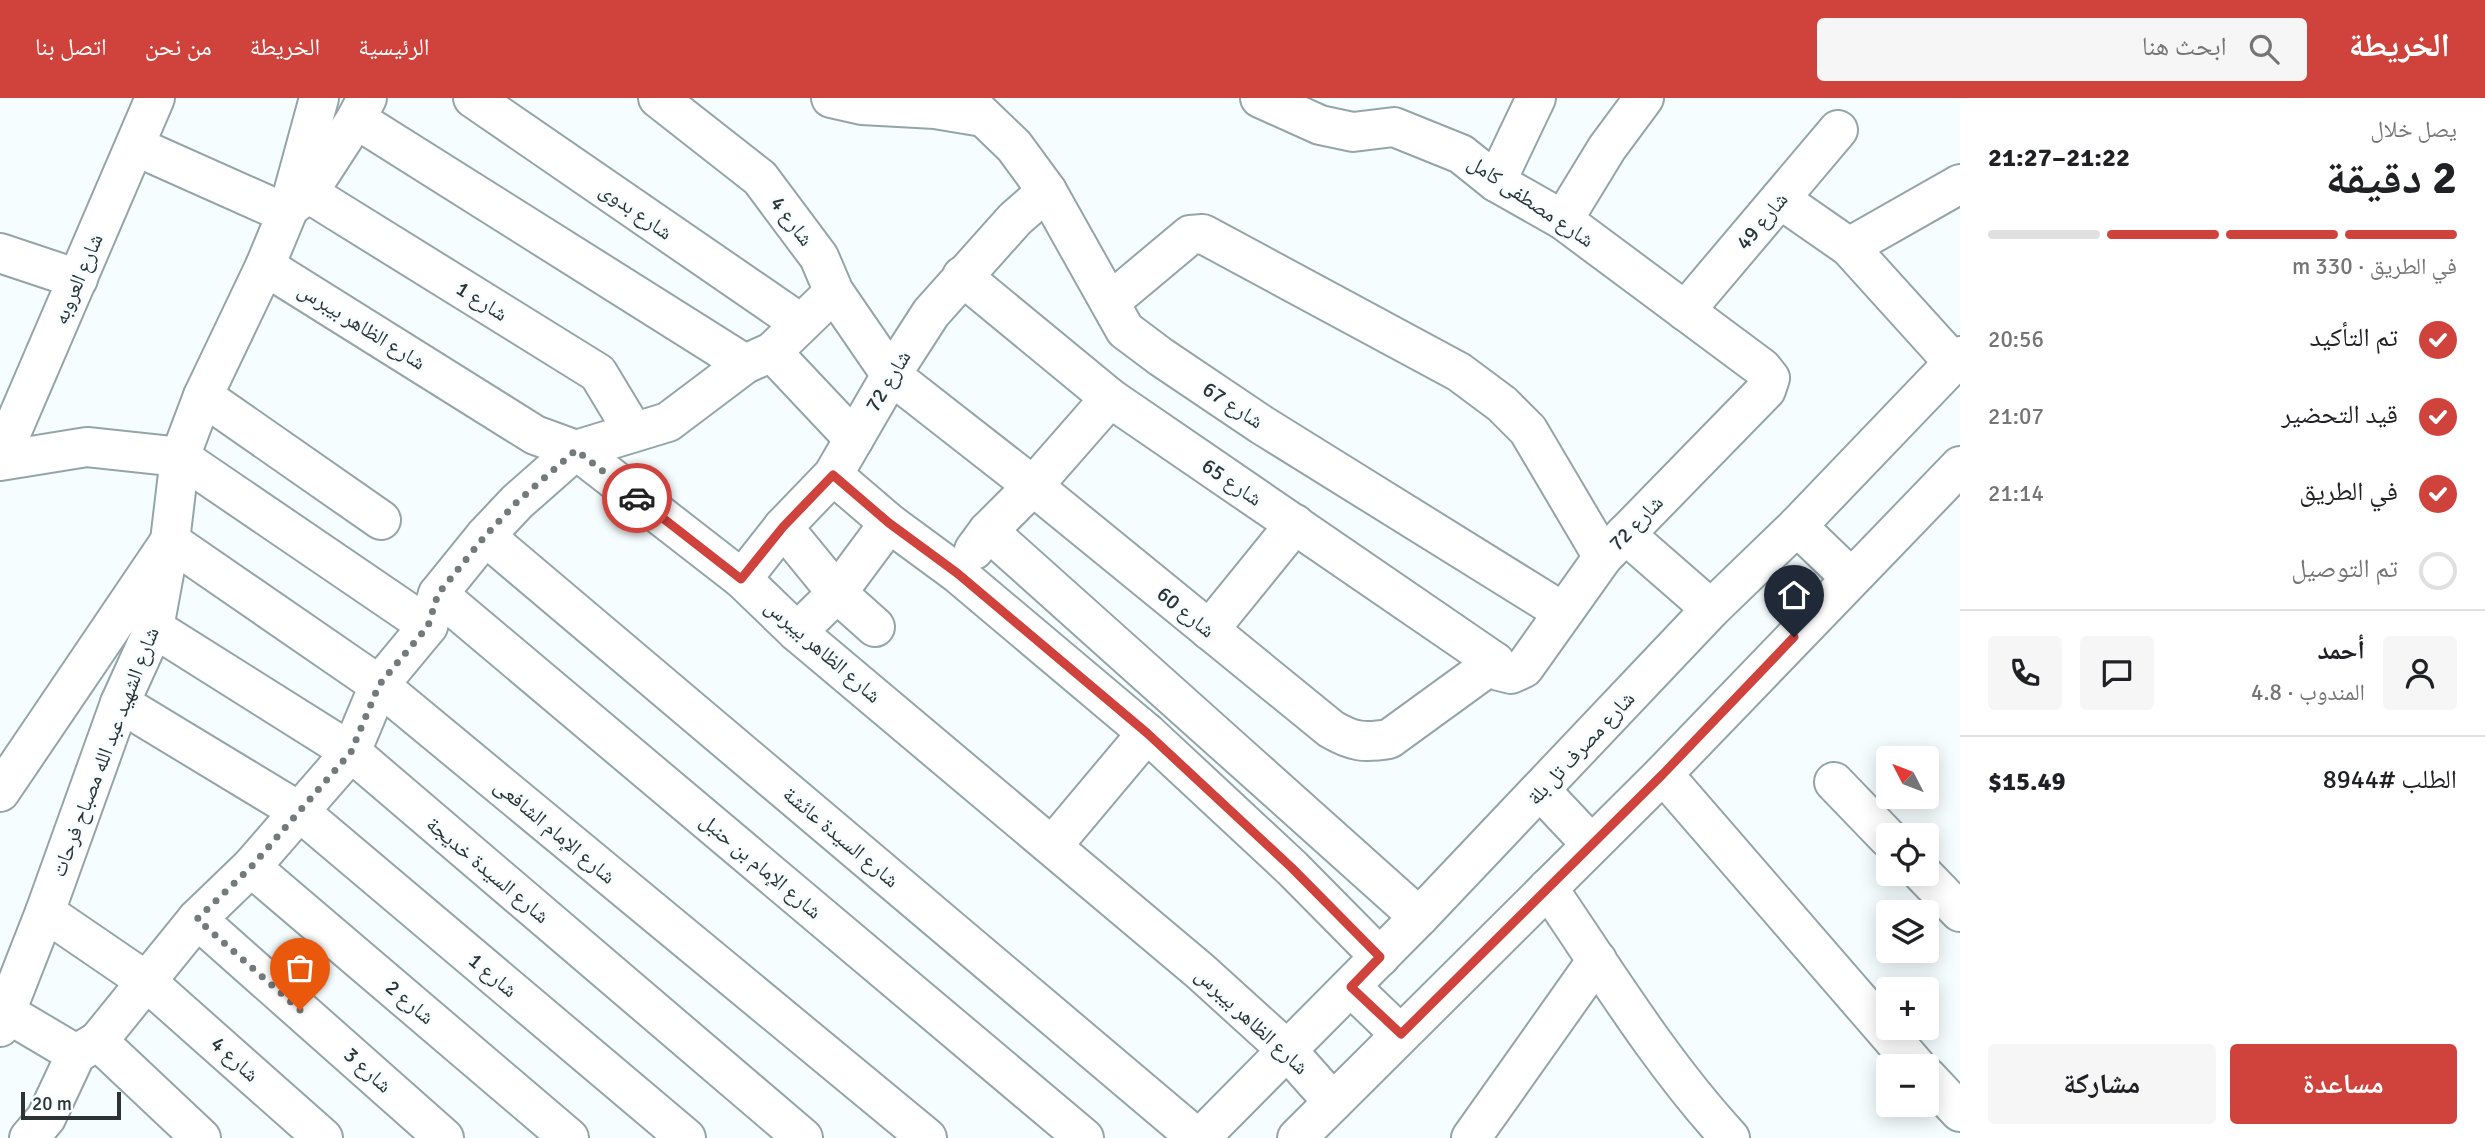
<!DOCTYPE html>
<html lang="ar">
<head>
<meta charset="utf-8">
<style>
	body { margin:0; font-family:Signika,"Noto Naskh Arabic",sans-serif; background:#f6f6f6; color:#202124; direction:rtl; height:100vh; display:flex; flex-direction:column; font-size:26px; white-space:nowrap }
	* { box-sizing:border-box; margin:0 }
	p { font-size:23px; color:#757577 }
	.icon { flex:none; width:38px; height:38px; fill:none; stroke:currentColor; stroke-width:2; stroke-linecap:round; stroke-linejoin:round }
	.map { position:relative; flex:1; overflow:hidden; direction:ltr }
	.panel { display:flex; flex-direction:column; background:#fff; width:525px }
	.panel>* { flex:none }
	.needle { width:46px; rotate:312deg }
	.tools { position:absolute; left:1876px; top:648px; display:grid; gap:14px }
	.tools a { display:grid; place-items:center; width:63px; height:63px; border-radius:7px; background:#fff; box-shadow:0 4px 18px #0003; font-size:35px }
	.scale { position:absolute; left:21px; bottom:18px; width:100px; box-sizing:border-box; padding-left:7px; border:4px solid #2c3334; border-top:0; font-size:19px; line-height:24px; white-space:nowrap; color:#2c3334; -webkit-text-stroke:5px #f6fdfe; paint-order:stroke }
	.pin { position:absolute; display:grid; place-items:center; width:60px; height:60px; color:#fff; margin:-72px -30px; border-radius:50% 50% 50% 0; rotate:-45deg; box-shadow:0 0 7px #0007 }
	.pin .icon { rotate:45deg }
	.courier { position:absolute; display:grid; place-items:center; width:70px; height:70px; margin:-35px; border:5px solid #d0423c; border-radius:50%; background:#fff; color:#222; box-shadow:0 2px 9px #0007 }
	.overview em { font-style:normal; font-weight:700 }
	.overview div { display:flex; flex-direction:column-reverse }
	.overview { display:flex; align-items:center; justify-content:space-between; height:119px; padding:0 28px }
	h1 { font-size:46px; font-weight:700; line-height:52px }
	.bar { display:grid; grid-template-columns:repeat(4,1fr); gap:10px 7px; align-content:center; height:84px; padding:0 28px }
	.bar i { height:9px; border-radius:5px; background:#e0e0e0 }
	.bar .current { background:#d0423c }
	.bar p { grid-column:span 4 }
	.line { display:flex; align-items:center; gap:18px; padding:0 28px; border-top:2px solid #e0e0e0 }
	.line div { flex:1 }
	.round { display:grid; place-items:center; flex:none; width:74px; height:74px; border-radius:7px; background:#f6f6f6 }
	ol { padding:0 28px; list-style:none }
	li { display:flex; align-items:center; gap:21px; height:77px }
	li p { margin-inline-start:auto }
	li .icon { padding:7px; border-radius:50%; background:#d0423c; color:#fff; stroke-width:4 }
	li:last-child { color:#757577 }
	li i { width:38px; height:38px; border:4px solid #e0e0e0; border-radius:50% }
	.cta { display:flex; gap:14px; margin-top:auto; padding:14px 28px }
	.cta a { flex:1; height:80px; border-radius:7px; background:#d0423c; color:#fff; font-size:28px; font-weight:700; line-height:80px; text-align:center }
	.cta a+a { background:#f6f6f6; color:#202124 }
	header { display:flex; align-items:center; gap:42px; box-sizing:border-box; height:98px; padding:0 35px; background:#d0423c; color:#fff }
	header strong { font-size:33px }
	nav { display:flex; gap:38px; margin-inline-start:auto; font-size:24px }
	.search { width:490px; height:63px; background:#f6f6f6; display:flex; align-items:center; gap:18px; box-sizing:border-box; padding:0 24px; border-radius:7px; color:#757577; font-size:26px }
	main { display:flex; flex:1; min-height:0 }
	.map>svg:first-child { display:block }
	.lines { fill:none; stroke-linecap:round; stroke-linejoin:round }
	.minor-casing { stroke:#94a5a7; stroke-width:42 }
	.minor { stroke:#fff; stroke-width:38 }
	.done { stroke:#737a7b; stroke-width:7; stroke-dasharray:0 12.6 }
	.route { stroke:#d0423c; stroke-width:9 }
	.labels { text-anchor:middle; dominant-baseline:central; stroke-width:5; stroke-linejoin:round; paint-order:stroke }
	.street-label { font-size:21px; fill:#2c3334; stroke:#f6fdfe }
</style>
</head>
<body>
<header>
<strong>الخريطة</strong>
<div class="search"><svg class="icon" aria-label="search" viewBox="0 0 24 24"><circle cx="10" cy="10" r="6"/><path d="M15 15l6 6"/></svg>ابحث هنا</div>
<nav><a>الرئيسية</a><a>الخريطة</a><a>من نحن</a><a>اتصل بنا</a></nav>
</header>
<main>
<section class="panel">
<div class="overview"><div><h1>2 دقيقة</h1><p>يصل خلال</p></div><em>21:22–21:27</em></div>
<div class="bar"><i class="current"></i><i class="current"></i><i class="current"></i><i></i><p>في الطريق · 330 m</p></div>
<ol>
<li><svg class="icon" aria-label="check" viewBox="0 0 24 24"><path d="M5 12l5 5 9-10"/></svg>تم التأكيد<p>20:56</p></li>
<li><svg class="icon" aria-label="check" viewBox="0 0 24 24"><path d="M5 12l5 5 9-10"/></svg>قيد التحضير<p>21:07</p></li>
<li><svg class="icon" aria-label="check" viewBox="0 0 24 24"><path d="M5 12l5 5 9-10"/></svg>في الطريق<p>21:14</p></li>
<li><i></i>تم التوصيل</li>
</ol>
<div class="line" style="height:126px"><a class="round"><svg class="icon" aria-label="person" viewBox="0 0 24 24"><circle cx="12" cy="8" r="4"/><path d="M4 21q1-7 8-7t8 7"/></svg></a><div><b>أحمد</b><p>المندوب · 4.8</p></div><a class="round"><svg class="icon" aria-label="chat" viewBox="0 0 24 24"><path d="M4 5h16v11H9l-5 4z"/></svg></a><a class="round"><svg class="icon" aria-label="phone" viewBox="0 0 24 24"><path d="M5 4h4l2 5-3 2q2 4 5 5l2-3 5 2v4C11 20 4 13 5 4z"/></svg></a></div>
<div class="line" style="height:91px"><div>الطلب #8944</div><b>$15.49</b></div>
<div class="cta"><a>مساعدة</a><a>مشاركة</a></div>
</section>
<div class="map">
<svg width="1960" height="1040" viewBox="0 0 1960 1040">
	<rect width="100%" height="100%" fill="#f6fdfe"/>
	<g class="lines">
		<defs>
			<g id="minor">
				<path d="M 473,0 L 800,225"/>
				<path d="M 658,0 L 760,80 L 819,159 L 834,194 L 891,277 L 1033,388 L 1331,631 C 1353,644 1364,645 1389,641 L 1495,564"/>
				<path d="M 831,0 L 862,7 L 935,11 L 983,19"/>
				<path d="M 964,0 L 1014,48 L 1047,93 L 1125,232 L 1161,259 L 1262,327 L 1563,514"/>
				<path d="M 356,21 L 745,266"/>
				<path d="M 135,48 L 274,110 L 289,110 L 319,0"/>
				<path d="M 1496,84 L 1536,0"/>
				<path d="M 308,95 L 598,275 L 633,333"/>
				<path d="M 1780,101 L 1849,149 L 1954,265"/>
				<path d="M 1563,122 L 1607,50 L 1644,0"/>
				<path d="M 1849,149 L 1960,86"/>
				<path d="M 0,155 L 78,181"/>
				<path d="M 265,168 L 535,337 L 576,352 L 742,481 L 797,534 L 1200,873 L 1286,951 L 1333,1004"/>
				<path d="M 962,178 L 1110,300 L 1495,564 L 1499,573 L 1511,576 L 1524,570 L 1603,459 L 1766,292 L 1770,280 L 1762,270 L 1563,122 L 1496,84 L 1461,56 L 1394,29 L 1353,34 L 1320,27 L 1260,0"/>
				<path d="M 1110,204 L 1190,137 L 1203,136 L 1459,274 L 1502,306 L 1528,332 L 1603,459"/>
				<path d="M 1685,213 L 1838,32"/>
				<path d="M 772,254 L 854,341"/>
				<path d="M 203,298 L 381,422"/>
				<path d="M 0,361 L 155,0"/>
				<path d="M 0,363 L 87,349 L 180,359 L 428,528"/>
				<path d="M 833,377 L 889,425 L 957,475 L 1147,635 L 1292,770 L 1380,859"/>
				<path d="M 1797,428 L 1851,480"/>
				<path d="M 783,429 L 837,495 L 875,529"/>
				<path d="M 988,433 L 1419,819"/>
				<path d="M 1625,436 L 1711,511"/>
				<path d="M 485,438 L 1197,1040"/>
				<path d="M 974,452 L 988,433 L 1033,388 L 1110,300"/>
				<path d="M 742,481 L 783,429 L 833,377 L 891,277 L 931,215 L 1015,121 L 1047,93"/>
				<path d="M 438,496 L 1084,1040"/>
				<path d="M 154,530 L 351,654 L 803,1040"/>
				<path d="M 1209,532 L 1295,426"/>
				<path d="M 797,534 L 837,495 L 889,425"/>
				<path d="M 120,605 L 300,714 L 686,1040"/>
				<path d="M 1663,676 L 1916,968"/>
				<path d="M 1834,684 L 1888,740"/>
				<path d="M 1541,693 L 1591,746"/>
				<path d="M 0,694 L 170,443 L 379,587 L 927,1040"/>
				<path d="M 1053,747 L 1147,635"/>
				<path d="M 251,769 L 569,1040"/>
				<path d="M 1922,775 L 1960,814"/>
				<path d="M 1548,790 C 1606,875 1660,964 1730,1040"/>
				<path d="M 45,814 L 146,883 L 323,1040"/>
				<path d="M 197,821 L 444,1040"/>
				<path d="M 1351,889 L 1400,936"/>
				<path d="M 0,911 L 76,956"/>
				<path d="M 0,929 L 45,814 L 120,605 L 154,530 L 170,443 L 180,359 L 203,298 L 265,168 L 289,110 L 308,95 L 356,21 L 367,0"/>
				<path d="M 98,943 L 201,1040"/>
				<path d="M 1927,979 L 1960,1014"/>
				<path d="M 29,1040 L 46,1020 L 76,956 L 98,943 L 197,821 L 251,769 L 351,654 L 379,587 L 428,528 L 438,496 L 485,438 L 517,404 L 576,352 L 668,324 L 745,266 L 772,254 L 834,194"/>
				<path d="M 1200,1040 L 1419,819 L 1711,511 L 1797,428 L 1960,258"/>
				<path d="M 1297,1040 L 1663,676 L 1960,368"/>
				<path d="M 1471,1040 L 1597,862"/>
			</g>
		</defs>
		<use href="#minor" class="minor-casing"/>
		<use href="#minor" class="minor"/>
	</g>
	<g class="lines">
		<path class="done" d="M 300,912 L 197,821 L 251,769 L 351,654 L 379,587 L 428,528 L 438,496 L 485,438 L 517,404 L 576,352 L 637,400"/>
		<path class="route" d="M 637,400 L 741,481 L 783,429 L 833,377 L 889,425 L 957,475 L 1147,635 L 1292,770 L 1380,859 L 1351,889 L 1401,936 L 1663,676 L 1794,539"/>
	</g>
	<g class="labels">
		<g class="street-label">
			<text transform="translate(1531 103) rotate(34)">شارع مصطفى كامل</text>
			<text transform="translate(636 113) rotate(35)">شارع بدوى</text>
			<text transform="translate(792 123) rotate(53)">شارع 4</text>
			<text transform="translate(1762 123) rotate(-50)">شارع 49</text>
			<text transform="translate(78 181) rotate(-67)">شارع العروبه</text>
			<text transform="translate(482 203) rotate(32)">شارع 1</text>
			<text transform="translate(362 228) rotate(32)">شارع الظاهر بيبرس</text>
			<text transform="translate(888 283) rotate(-59)">شارع 72</text>
			<text transform="translate(1233 307) rotate(33)">شارع 67</text>
			<text transform="translate(1232 384) rotate(34)">شارع 65</text>
			<text transform="translate(1636 425) rotate(-46)">شارع 72</text>
			<text transform="translate(1186 514) rotate(39)">شارع 60</text>
			<text transform="translate(823 553) rotate(41)">شارع الظاهر بيبرس</text>
			<text transform="translate(1581 650) rotate(-47)">شارع مصرف تل بلة</text>
			<text transform="translate(105 654) rotate(-69)">شارع الشهيد عبد الله مصباح فرحات</text>
			<text transform="translate(555 733) rotate(40)">شارع الإمام الشافعى</text>
			<text transform="translate(841 739) rotate(40)">شارع السيدة عائشة</text>
			<text transform="translate(761 768) rotate(40)">شارع الإمام بن حنبل</text>
			<text transform="translate(488 772) rotate(40)">شارع السيدة خديجة</text>
			<text transform="translate(493 877) rotate(40)">شارع 1</text>
			<text transform="translate(410 904) rotate(40)">شارع 2</text>
			<text transform="translate(1252 923) rotate(43)">شارع الظاهر بيبرس</text>
			<text transform="translate(235 961) rotate(42)">شارع 4</text>
			<text transform="translate(368 972) rotate(42)">شارع 3</text>
		</g>
	</g>
</svg>
<div class="tools">
<a><svg class="needle" viewBox="-14 -14 28 28"><path d="M0-13l5 13h-10z" fill="#e53935"/><path d="M0 13l5-13h-10z" fill="#757577"/></svg></a>
<a><svg class="icon" aria-label="locate" viewBox="0 0 24 24"><circle cx="12" cy="12" r="6"/><path d="M12 2v4M12 18v4M2 12h4M18 12h4"/></svg></a>
<a><svg class="icon" aria-label="layers" viewBox="0 0 24 24"><path d="M12 4l9 5-9 5-9-5zM3 14l9 5 9-5"/></svg></a>
<a>+</a>
<a>−</a>
</div>
<div class="scale">20 m</div>
<div class="pin" style="left:300px;top:912px;background:#ea580c"><svg class="icon" aria-label="bag" viewBox="0 0 24 24"><path d="M5 8h14l-1 12H6zM9 8a3 3 0 0 1 6 0"/></svg></div>
<div class="pin" style="left:1794px;top:539px;background:#1f2937"><svg class="icon" aria-label="home" viewBox="0 0 24 24"><path d="M3 11l9-7 9 7M6 9v11h12V9"/></svg></div>
<div class="courier" style="left:637px;top:400px"><svg class="icon" aria-label="car" viewBox="0 0 24 24"><path d="M5 17H2v-5l4-1 3-4h7l3 4 3 1v5h-3M9 17h6M6 11h13"/><circle cx="7" cy="17" r="2"/><circle cx="17" cy="17" r="2"/></svg></div>
</div>
</main>
</body>
</html>
